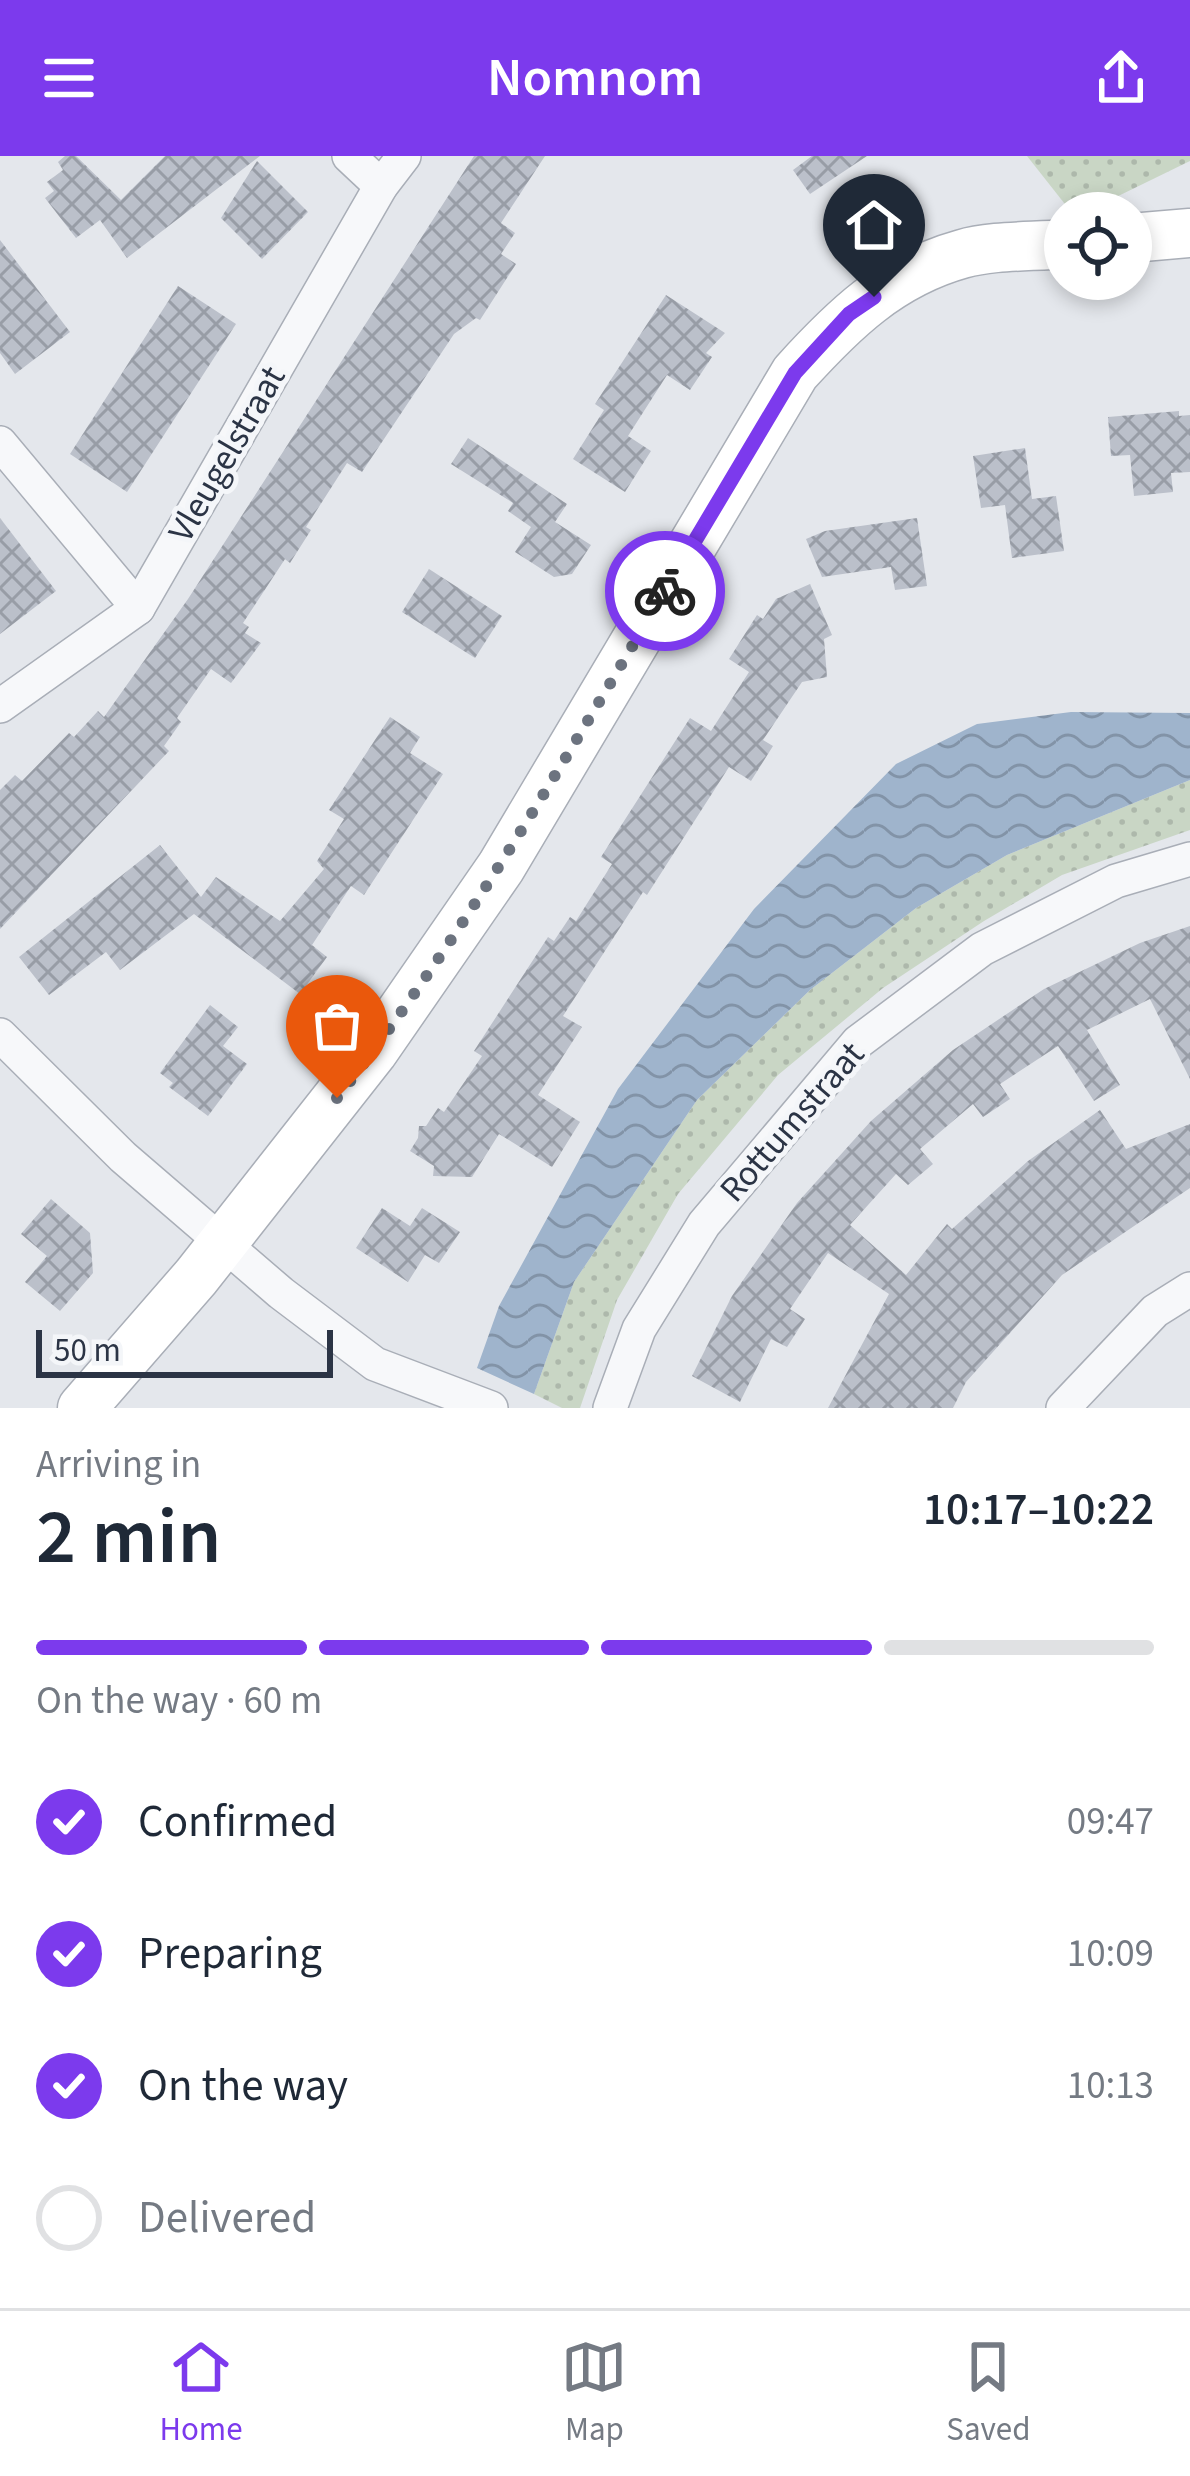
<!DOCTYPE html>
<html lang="en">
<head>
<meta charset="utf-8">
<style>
	body { margin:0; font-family:"Source Sans 3",sans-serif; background:#f2f2f3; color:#1f2937; height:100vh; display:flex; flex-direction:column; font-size:45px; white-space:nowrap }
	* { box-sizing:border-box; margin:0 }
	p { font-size:39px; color:#747a83 }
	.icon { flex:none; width:66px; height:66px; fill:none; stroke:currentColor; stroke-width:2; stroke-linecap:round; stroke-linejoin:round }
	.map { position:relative; height:1252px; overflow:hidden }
	.drawer { display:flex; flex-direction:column; background:#fff; flex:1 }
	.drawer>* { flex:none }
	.fabs { position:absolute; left:1044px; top:36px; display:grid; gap:24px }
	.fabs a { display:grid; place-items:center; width:108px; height:108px; border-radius:50%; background:#fff; box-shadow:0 6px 18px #0003; font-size:60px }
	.scale { position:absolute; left:36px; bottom:30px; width:297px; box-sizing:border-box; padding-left:12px; border:6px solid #2b3445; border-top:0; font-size:33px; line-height:42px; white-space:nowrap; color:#2b3445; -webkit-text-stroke:9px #f4f6f9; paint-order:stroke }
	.pin { position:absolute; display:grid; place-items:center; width:102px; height:102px; color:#fff; margin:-123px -51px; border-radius:50% 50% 50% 0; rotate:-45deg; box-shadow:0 0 12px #0007 }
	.pin .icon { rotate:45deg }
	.courier { position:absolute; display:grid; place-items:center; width:120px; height:120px; margin:-60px; border:9px solid #7c3aed; border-radius:50%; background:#fff; color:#222; box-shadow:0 3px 15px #0007 }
	.summary em { font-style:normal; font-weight:600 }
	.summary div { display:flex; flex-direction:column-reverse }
	.summary { display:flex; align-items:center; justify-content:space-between; height:204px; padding:0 36px }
	h1 { font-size:78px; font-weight:600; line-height:90px }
	.bar { display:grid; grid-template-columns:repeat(4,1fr); gap:18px 12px; align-content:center; height:144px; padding:0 36px }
	.bar i { height:15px; border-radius:9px; background:#e0e1e3 }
	.bar .current { background:#7c3aed }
	.bar p { grid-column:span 4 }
	ol { padding:0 36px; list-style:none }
	li { display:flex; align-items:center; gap:36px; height:132px }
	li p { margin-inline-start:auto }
	li .icon { padding:12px; border-radius:50%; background:#7c3aed; color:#fff; stroke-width:4 }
	li:last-child { color:#747a83 }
	li i { width:66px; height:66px; border:6px solid #e0e1e3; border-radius:50% }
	header { display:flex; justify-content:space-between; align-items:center; height:156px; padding:0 36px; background:#7c3aed; color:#fff; font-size:54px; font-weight:600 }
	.tab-bar { display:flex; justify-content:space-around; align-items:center; height:168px; border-top:3px solid #e0e1e3; background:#fff; font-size:33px; color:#747a83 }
	.tab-bar a { display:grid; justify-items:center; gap:6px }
	.tab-bar .current { color:#7c3aed }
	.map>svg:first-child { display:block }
	.grass { fill:url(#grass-dots) }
	.water { fill:url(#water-waves) }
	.building { fill:url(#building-cross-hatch) }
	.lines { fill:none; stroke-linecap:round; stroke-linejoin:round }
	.street-casing { stroke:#a9aeb7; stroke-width:36 }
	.secondary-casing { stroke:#a9aeb7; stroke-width:51 }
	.street { stroke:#f7f8fa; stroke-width:33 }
	.secondary { stroke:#fff; stroke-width:48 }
	.done { stroke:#6c737f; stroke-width:12; stroke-dasharray:0 21.6 }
	.route { stroke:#7c3aed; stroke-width:15 }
	.labels { text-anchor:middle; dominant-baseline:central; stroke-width:10; stroke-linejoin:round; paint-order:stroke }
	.street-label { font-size:36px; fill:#2b3445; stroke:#f4f6f9 }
</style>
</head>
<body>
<header><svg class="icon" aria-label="menu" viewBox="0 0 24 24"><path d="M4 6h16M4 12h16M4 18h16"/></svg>Nomnom<svg class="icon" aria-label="share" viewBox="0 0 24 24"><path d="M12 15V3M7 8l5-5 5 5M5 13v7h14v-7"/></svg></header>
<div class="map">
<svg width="1190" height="1252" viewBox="0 0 1190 1252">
	<defs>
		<pattern id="grass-dots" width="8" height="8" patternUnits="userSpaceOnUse" patternTransform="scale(3)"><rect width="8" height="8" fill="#c9d6c5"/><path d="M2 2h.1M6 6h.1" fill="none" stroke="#adb8ab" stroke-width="1.8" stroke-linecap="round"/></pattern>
		<pattern id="water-waves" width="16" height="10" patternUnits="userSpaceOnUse" patternTransform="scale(3)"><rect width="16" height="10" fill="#9fb4cc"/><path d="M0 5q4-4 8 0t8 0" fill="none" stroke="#8293a7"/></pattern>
		<pattern id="building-cross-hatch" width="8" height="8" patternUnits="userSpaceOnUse" patternTransform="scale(3)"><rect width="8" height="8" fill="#bbc0ca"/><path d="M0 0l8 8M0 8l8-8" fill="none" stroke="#989da6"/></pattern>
	</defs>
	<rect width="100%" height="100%" fill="#e4e7ec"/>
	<g class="grass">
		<path d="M 1027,0 L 1190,0 L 1190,5 L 1108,45 L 1068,52 Z"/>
		<path d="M 1190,624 L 1190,674 L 1062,719 L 984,765 L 883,832 L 778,919 L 678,1038 L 617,1144 L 580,1252 L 562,1252 L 534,1238 L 574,1126 L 697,944 L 810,834 L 916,752 L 1007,699 Z"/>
	</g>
	<path class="water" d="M 1071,556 L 1190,557 L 1190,624 L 1007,699 L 916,752 L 810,834 L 697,944 L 574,1126 L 534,1238 L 477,1212 L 499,1150 L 618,933 L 754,753 L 896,608 L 977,568 Z"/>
	<g class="building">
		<path d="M 65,0 L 76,0 L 121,44 L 165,0 L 260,0 L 127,102 L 100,64 L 76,82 L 45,42 L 54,35 L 47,26 L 63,14 L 58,6 Z"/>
		<path d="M 474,0 L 545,0 L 501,67 L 515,77 L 501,98 L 516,108 L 480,164 L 476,162 L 454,178 L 362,316 L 347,307 L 306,371 L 311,374 L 290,407 L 285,403 L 243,467 L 249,471 L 245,477 L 261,487 L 231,527 L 211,513 L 177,562 L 181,566 L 164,590 L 169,595 L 0,773 L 0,634 L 15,619 L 22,625 L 69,577 L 74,581 L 98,555 L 104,561 L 188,443 Z"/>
		<path d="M 812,0 L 867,0 L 810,38 L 793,14 Z"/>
		<path d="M 257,5 L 308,56 L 262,103 L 221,62 Z"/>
		<path d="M 0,84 L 70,176 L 15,218 L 0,197 Z"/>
		<path d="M 178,130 L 236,168 L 127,336 L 70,298 Z"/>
		<path d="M 666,139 L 725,177 L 706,197 L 712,201 L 690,234 L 667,219 L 628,280 L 651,295 L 625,336 L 573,303 L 604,254 L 595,248 Z"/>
		<path d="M 1179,255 L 1179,260 L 1190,259 L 1190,316 L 1171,317 L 1173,336 L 1134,340 L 1130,299 L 1111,300 L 1108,261 Z"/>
		<path d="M 468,282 L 567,348 L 555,366 L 591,389 L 572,418 L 554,421 L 515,396 L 531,371 L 508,355 L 513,347 L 451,308 Z"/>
		<path d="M 1025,292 L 1032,343 L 1056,340 L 1064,395 L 1012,402 L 1005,349 L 981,352 L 973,300 Z"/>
		<path d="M 0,362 L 56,435 L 0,478 Z"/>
		<path d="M 917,362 L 927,430 L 895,434 L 891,411 L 822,421 L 806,383 L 825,375 Z"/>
		<path d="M 429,413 L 502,460 L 475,502 L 402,456 Z"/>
		<path d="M 810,428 L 832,479 L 824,483 L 827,521 L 802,526 L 763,584 L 773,590 L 751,625 L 729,611 L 647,739 L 643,736 L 563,860 L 582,871 L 538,939 L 580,966 L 552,1011 L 499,978 L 472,1021 L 433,1020 L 434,1010 L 410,995 L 418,982 L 419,970 L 426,970 L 438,952 L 444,956 L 482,900 L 474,895 L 548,781 L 554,785 L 570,761 L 576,765 L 612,708 L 601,701 L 690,562 L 711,575 L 749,516 L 729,503 L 757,459 L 763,463 L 776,443 Z"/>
		<path d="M 390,561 L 420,581 L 410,597 L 443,618 L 364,739 L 351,730 L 312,789 L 327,801 L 300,838 L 194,758 L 120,814 L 106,796 L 49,839 L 19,801 L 160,689 L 201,741 L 216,721 L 280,765 L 324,713 L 317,705 L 344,663 L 329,654 Z"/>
		<path d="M 1190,770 L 1190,923 L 1150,843 L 1087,874 L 1120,929 L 1094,945 L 1058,890 L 1000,928 L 1010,943 L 983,961 L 973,948 L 920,993 L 933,1008 L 908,1029 L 896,1018 L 850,1069 L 906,1119 L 947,1068 L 952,1073 L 1028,1005 L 1100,954 L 1126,993 L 1190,968 L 1190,1032 L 1062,1119 L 966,1226 L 953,1252 L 828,1252 L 889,1138 L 828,1097 L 790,1153 L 805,1163 L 787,1191 L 771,1183 L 740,1246 L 692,1220 L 732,1140 L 797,1047 L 871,965 L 953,894 L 1044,833 L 1140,787 Z"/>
		<path d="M 210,849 L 238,871 L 223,890 L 247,908 L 208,960 L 169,931 L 173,927 L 160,917 Z"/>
		<path d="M 51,1043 L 90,1077 L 93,1117 L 60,1155 L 25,1126 L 47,1100 L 21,1078 Z"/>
		<path d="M 382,1052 L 410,1070 L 422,1052 L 460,1076 L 439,1107 L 425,1099 L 408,1126 L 356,1092 Z"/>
	</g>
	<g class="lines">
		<defs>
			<g id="street">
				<path d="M 349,0 L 381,30"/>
				<path d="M 0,287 L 138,452"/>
				<path d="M 0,550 L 138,452 L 381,30 L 404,0"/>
				<path d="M 0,879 L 123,1001 L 281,1137 L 375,1208 L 491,1252"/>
				<path d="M 610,1252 L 639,1173 L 704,1068 L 858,886 L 982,793 L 1116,725 L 1190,703"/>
				<path d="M 1063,1252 L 1155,1155 L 1190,1133"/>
			</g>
			<g id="secondary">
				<path d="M 1131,82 L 1190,77"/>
				<path d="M 82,1252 L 196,1121 L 373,896 L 501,711 L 795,217 C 843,164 890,118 962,98 C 993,89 1032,91 1065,88"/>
			</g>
		</defs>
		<use href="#street" class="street-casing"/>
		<use href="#secondary" class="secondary-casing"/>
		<use href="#street" class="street"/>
		<use href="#secondary" class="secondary"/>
	</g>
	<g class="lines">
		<path class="done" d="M 337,942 C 462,783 562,608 665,435"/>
		<path class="route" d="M 665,435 L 795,217 L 849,158 L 874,141"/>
	</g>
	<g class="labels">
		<g class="street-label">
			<text transform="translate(227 298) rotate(-60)">Vleugelstraat</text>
			<text transform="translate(792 966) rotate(-49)">Rottumstraat</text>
		</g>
	</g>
</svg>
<div class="fabs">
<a><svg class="icon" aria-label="locate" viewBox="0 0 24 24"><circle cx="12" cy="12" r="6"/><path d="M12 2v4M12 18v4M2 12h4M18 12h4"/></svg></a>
</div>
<div class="scale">50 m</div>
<div class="pin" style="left:337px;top:942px;background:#ea580c"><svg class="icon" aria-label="bag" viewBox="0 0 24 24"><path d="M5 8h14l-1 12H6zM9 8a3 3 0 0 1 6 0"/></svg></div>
<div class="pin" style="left:874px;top:141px;background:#1f2937"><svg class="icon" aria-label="home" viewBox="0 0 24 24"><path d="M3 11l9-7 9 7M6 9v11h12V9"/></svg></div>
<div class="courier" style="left:665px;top:435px"><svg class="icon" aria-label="bike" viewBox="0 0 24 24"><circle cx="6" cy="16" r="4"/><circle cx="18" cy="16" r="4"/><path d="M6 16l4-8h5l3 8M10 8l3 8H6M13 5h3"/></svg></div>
</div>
<section class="drawer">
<div class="summary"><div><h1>2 min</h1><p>Arriving in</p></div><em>10:17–10:22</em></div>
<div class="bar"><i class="current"></i><i class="current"></i><i class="current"></i><i></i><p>On the way · 60 m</p></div>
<ol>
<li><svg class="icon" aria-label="check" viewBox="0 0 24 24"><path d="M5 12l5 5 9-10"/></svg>Confirmed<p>09:47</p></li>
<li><svg class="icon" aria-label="check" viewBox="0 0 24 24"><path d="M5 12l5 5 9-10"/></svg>Preparing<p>10:09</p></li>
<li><svg class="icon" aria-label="check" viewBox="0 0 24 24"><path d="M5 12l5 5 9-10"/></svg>On the way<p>10:13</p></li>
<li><i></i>Delivered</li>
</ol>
</section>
<nav class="tab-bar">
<a class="current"><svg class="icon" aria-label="home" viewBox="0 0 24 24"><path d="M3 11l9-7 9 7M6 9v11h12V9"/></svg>Home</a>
<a><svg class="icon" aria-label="map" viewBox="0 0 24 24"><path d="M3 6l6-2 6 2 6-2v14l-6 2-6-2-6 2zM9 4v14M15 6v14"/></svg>Map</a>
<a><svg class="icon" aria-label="saved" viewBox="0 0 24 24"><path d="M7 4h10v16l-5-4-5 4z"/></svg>Saved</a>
</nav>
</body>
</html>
